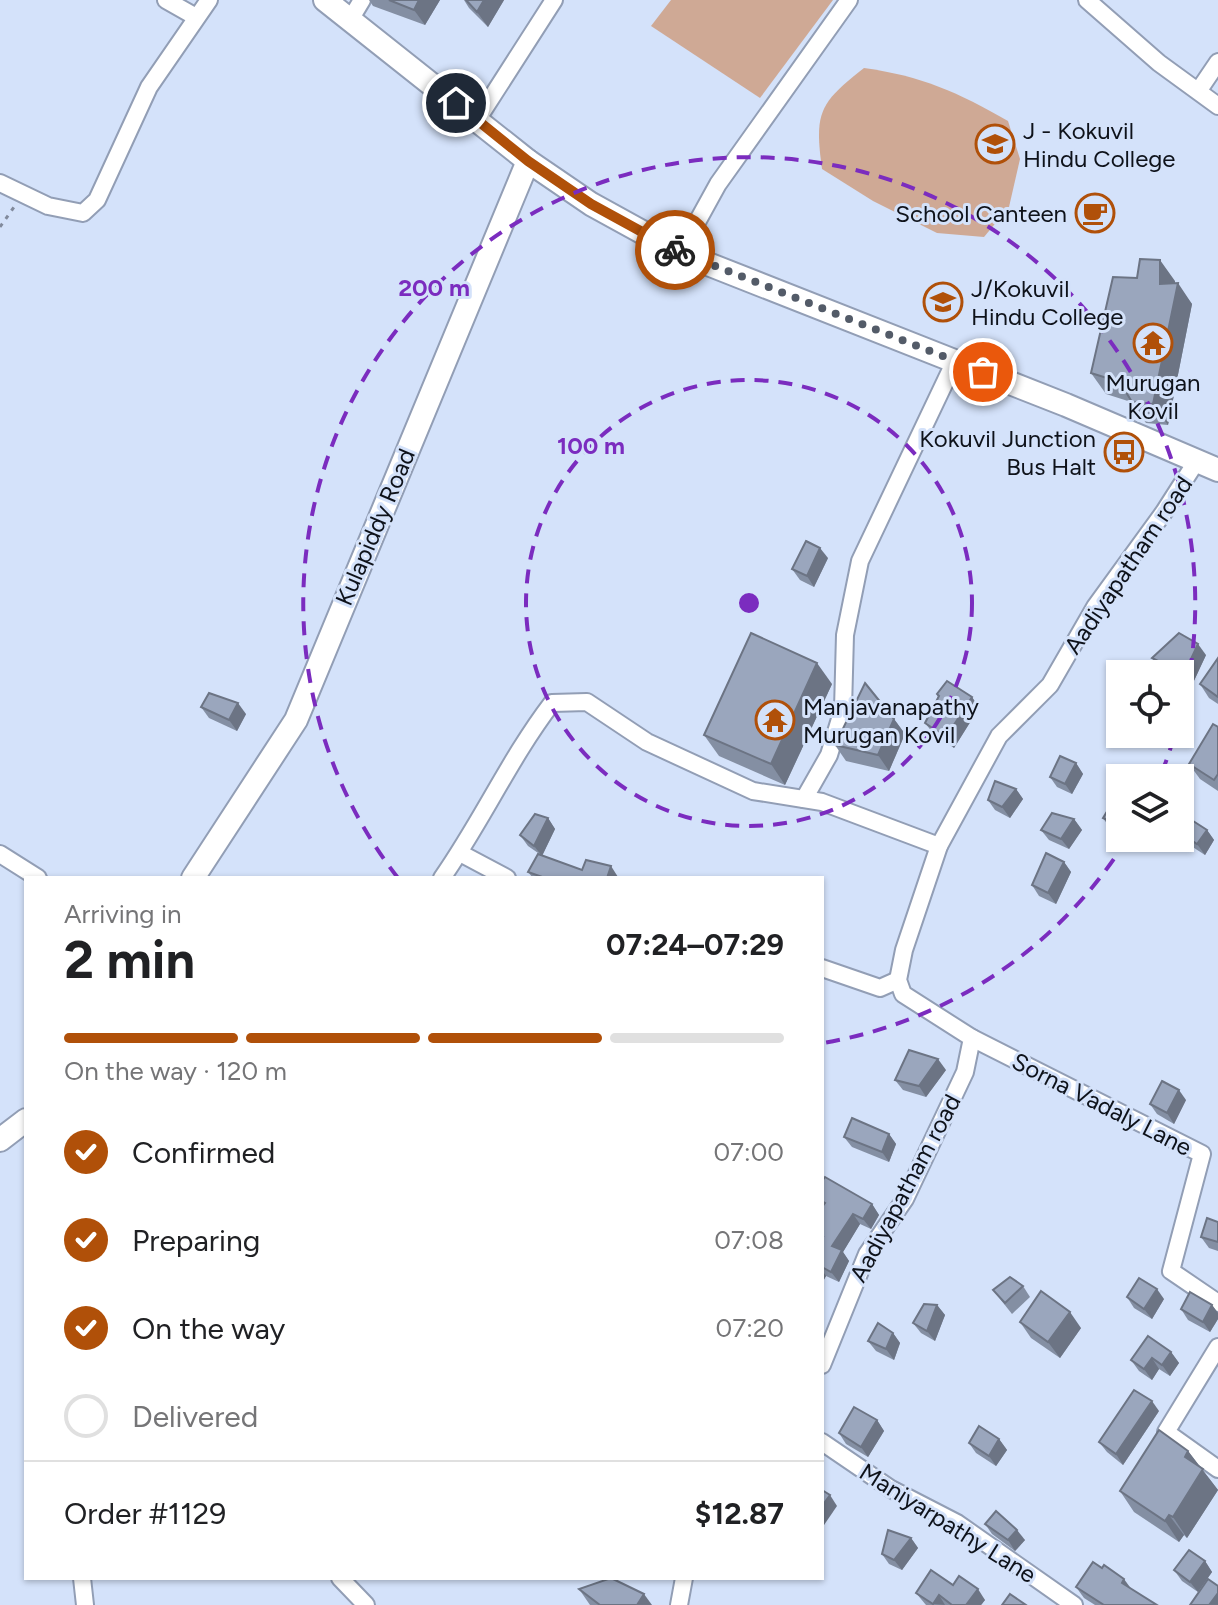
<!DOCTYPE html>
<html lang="en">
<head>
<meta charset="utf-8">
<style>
	body { margin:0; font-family:Figtree,sans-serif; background:#f2f2f2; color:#202124; height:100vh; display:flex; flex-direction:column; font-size:30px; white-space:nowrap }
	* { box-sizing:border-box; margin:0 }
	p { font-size:26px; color:#757577 }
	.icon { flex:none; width:44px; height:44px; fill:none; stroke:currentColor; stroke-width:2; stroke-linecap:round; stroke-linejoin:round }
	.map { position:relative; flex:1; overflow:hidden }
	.sheet { position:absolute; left:24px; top:876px; width:800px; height:704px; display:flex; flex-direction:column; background:#fff; border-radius:0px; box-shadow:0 2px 6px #0004 }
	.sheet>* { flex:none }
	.buttons { position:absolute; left:1106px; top:660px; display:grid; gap:16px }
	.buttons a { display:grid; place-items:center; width:88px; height:88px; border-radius:0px; background:#fff; box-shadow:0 2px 6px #0004; font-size:40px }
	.pin { position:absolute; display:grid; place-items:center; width:68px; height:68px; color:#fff; margin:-34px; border:4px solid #fff; border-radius:50%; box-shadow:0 2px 8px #0007 }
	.courier { position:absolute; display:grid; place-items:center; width:80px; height:80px; margin:-40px; border:6px solid #b05009; border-radius:50%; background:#fff; color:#222; box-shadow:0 2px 10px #0007 }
	.overview em { font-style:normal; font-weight:700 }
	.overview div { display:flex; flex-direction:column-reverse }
	.overview { display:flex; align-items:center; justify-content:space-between; height:136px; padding:0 40px }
	h1 { font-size:52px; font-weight:700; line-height:60px }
	.bar { display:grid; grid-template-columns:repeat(4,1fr); gap:12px 8px; align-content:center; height:96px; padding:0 40px }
	.bar i { height:10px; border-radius:6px; background:#e0e0e0 }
	.bar .current { background:#b05009 }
	.bar p { grid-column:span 4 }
	.line { display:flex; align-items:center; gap:20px; padding:0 40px; border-top:2px solid #e0e0e0 }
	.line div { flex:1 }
	ol { padding:0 40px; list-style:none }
	li { display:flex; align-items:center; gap:24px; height:88px }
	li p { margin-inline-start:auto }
	li .icon { padding:8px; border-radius:50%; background:#b05009; color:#fff; stroke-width:4 }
	li:last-child { color:#757577 }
	li i { width:44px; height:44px; border:4px solid #e0e0e0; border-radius:50% }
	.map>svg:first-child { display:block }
	.green { fill:#cfa995 }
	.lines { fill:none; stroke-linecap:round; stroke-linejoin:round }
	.minor-casing { stroke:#929eb5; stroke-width:20 }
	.major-casing { stroke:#929eb5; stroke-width:26 }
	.path { stroke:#818a9c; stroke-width:3; stroke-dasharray:4 6; stroke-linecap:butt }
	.minor { stroke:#fff; stroke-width:16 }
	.major { stroke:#fff; stroke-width:22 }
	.wall { fill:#848fa3 }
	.shaded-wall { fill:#6c7484 }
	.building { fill:#9aa6bd; stroke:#6c7484; stroke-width:2 }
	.done { stroke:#535b68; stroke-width:8; stroke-dasharray:0 14.4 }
	.route { stroke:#b05009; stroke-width:10 }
	.ring { fill:none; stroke:#7b2cbf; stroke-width:4; stroke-dasharray:14 10 }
	.labels { text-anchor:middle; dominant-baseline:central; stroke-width:6; stroke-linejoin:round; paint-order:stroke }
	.poi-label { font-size:24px; fill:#0e121a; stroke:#d4e2fa; text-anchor:start }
	.street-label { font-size:24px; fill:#0e121a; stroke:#d4e2fa }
	.centre { fill:#7b2cbf; stroke:#d4e2fa; stroke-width:4 }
	.ring-label { font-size:24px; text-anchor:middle; font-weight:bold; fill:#7b2cbf; stroke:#d4e2fa; stroke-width:6; stroke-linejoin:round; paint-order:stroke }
</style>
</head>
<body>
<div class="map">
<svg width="1218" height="1605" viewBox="0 0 1218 1605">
	<rect width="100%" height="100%" fill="#d4e2fa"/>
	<g class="green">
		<path d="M 671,0 L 833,0 L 760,98 L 651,26 Z"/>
		<path d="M 864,68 C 922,76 957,92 1008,121 L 1020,159 L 1009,207 L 984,237 L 937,233 L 873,201 L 822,169 C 814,111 820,103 864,68 Z"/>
	</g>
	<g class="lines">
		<defs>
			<g id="minor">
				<path d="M 166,0 L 196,17"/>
				<path d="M 1087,0 L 1159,63 L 1218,106"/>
				<path d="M 350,20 L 362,0"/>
				<path d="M 1199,90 L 1218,62"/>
				<path d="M 477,120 L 554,0"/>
				<path d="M 0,183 L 48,206 L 83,213 L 97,200 L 149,87 L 209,0"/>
				<path d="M 680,253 L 718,184 L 849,0"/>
				<path d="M 804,799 L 829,755 L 843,709 L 845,635 L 860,561 L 955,361"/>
				<path d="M 460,853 L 507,878"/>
				<path d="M 0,854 L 38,878"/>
				<path d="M 442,878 C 482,821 510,758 552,703 L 587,702 L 647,742 L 753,791 L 822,802 L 939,846"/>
				<path d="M 822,968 L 880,988 L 898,980"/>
				<path d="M 972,1038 L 1202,1154 L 1171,1271 L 1218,1303"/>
				<path d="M 1218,1347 L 1166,1432 L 1218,1469"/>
				<path d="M 822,1365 L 867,1254 L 905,1199 L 965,1072 L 972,1038 L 903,994 L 898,980 L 904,950 L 939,846 L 999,736 L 1050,685 L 1095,607 L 1164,512 L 1196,462"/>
				<path d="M 822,1442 L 891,1489 L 957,1523 L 1074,1605"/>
				<path d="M 82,1578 L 85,1605"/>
				<path d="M 340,1578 L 366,1605"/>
				<path d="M 679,1605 L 684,1578"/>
			</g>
			<g id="major">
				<path d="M 325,0 L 528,161 L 591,204 L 680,253 L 1066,405 L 1218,470"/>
				<path d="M 193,878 L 296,720 L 528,161"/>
				<path d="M 0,1140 L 26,1120"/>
			</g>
		</defs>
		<use href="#minor" class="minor-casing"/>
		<use href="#major" class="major-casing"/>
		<path class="path" d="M 0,227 L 14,207"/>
		<use href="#minor" class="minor"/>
		<use href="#major" class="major"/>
	</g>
	<g class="wall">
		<path d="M 369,0 L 440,0 L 425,25 L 373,6 Z"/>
		<path d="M 464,0 L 504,0 L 488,27 L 469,8 Z"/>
		<path d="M 1175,281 L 1175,283 L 1192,304 L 1168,425 L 1146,423 L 1131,402 L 1106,394 L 1091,373 Z"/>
		<path d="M 828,558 L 814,587 L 800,580 L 792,569 Z"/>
		<path d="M 1206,655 L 1192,685 L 1180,679 L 1180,674 L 1170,674 L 1160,669 L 1152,658 Z"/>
		<path d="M 1218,658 L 1218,704 L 1209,698 L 1200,684 Z"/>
		<path d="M 832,684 L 785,785 L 719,756 L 704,735 Z"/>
		<path d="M 937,694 L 972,697 L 979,708 L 954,748 L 933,733 L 925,723 L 938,697 Z"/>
		<path d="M 201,707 L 246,714 L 237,731 L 209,718 Z"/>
		<path d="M 894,719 L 905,734 L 889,771 L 846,761 L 835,745 Z"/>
		<path d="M 1218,727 L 1218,791 L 1200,779 L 1189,764 Z"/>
		<path d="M 1076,763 L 1083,774 L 1072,794 L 1057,787 L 1050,777 Z"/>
		<path d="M 1016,789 L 1023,799 L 1010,818 L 995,810 L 988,800 Z"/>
		<path d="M 1120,796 L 1120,833 L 1110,828 L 1103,818 Z"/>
		<path d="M 548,818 L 555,829 L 542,856 L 582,870 L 618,877 L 618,878 L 533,878 L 528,872 L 541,855 L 528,846 L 520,835 Z"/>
		<path d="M 1074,819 L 1082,830 L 1069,849 L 1049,840 L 1041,830 Z"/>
		<path d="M 1207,830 L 1214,840 L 1205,855 L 1188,844 L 1181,833 Z"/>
		<path d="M 1064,862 L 1071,872 L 1056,904 L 1039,896 L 1032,885 Z"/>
		<path d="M 946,1070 L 926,1097 L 903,1090 L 895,1080 Z"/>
		<path d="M 1186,1100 L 1174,1124 L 1157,1114 L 1150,1104 Z"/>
		<path d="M 889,1134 L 896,1144 L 889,1162 L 852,1147 L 844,1137 Z"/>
		<path d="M 822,1181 L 872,1204 L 879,1215 L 871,1229 L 860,1224 L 843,1252 L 849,1261 L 839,1282 L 826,1276 L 822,1283 Z"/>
		<path d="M 1218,1222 L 1218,1251 L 1209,1248 L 1201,1237 Z"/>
		<path d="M 1023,1286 L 1030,1297 L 1012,1314 L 993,1290 Z"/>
		<path d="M 1127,1297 L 1164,1299 L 1152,1319 L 1134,1308 Z"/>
		<path d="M 937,1305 L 945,1315 L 935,1341 L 921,1333 L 913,1323 Z"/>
		<path d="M 1212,1305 L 1218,1313 L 1218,1319 L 1210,1332 L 1188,1320 L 1181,1309 Z"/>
		<path d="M 1020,1322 L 1081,1328 L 1060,1358 L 1031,1338 Z"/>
		<path d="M 893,1333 L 900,1343 L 894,1360 L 876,1351 L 868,1341 Z"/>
		<path d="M 1171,1352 L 1179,1363 L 1170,1376 L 1159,1369 L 1152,1380 L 1139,1371 L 1131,1360 Z"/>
		<path d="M 1159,1411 L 1123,1465 L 1107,1452 L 1099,1442 Z"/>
		<path d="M 877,1420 L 884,1431 L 868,1457 L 846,1444 L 839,1433 Z"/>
		<path d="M 999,1439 L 1007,1450 L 996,1466 L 976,1453 L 969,1443 Z"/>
		<path d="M 1188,1451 L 1218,1490 L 1187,1538 L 1184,1535 L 1179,1542 L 1134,1512 L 1120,1491 Z"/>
		<path d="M 985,1524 L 1025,1540 L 1015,1551 L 992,1534 Z"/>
		<path d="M 911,1538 L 918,1548 L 902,1570 L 889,1564 L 882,1554 Z"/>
		<path d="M 1205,1561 L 1212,1572 L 1198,1592 L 1182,1581 L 1174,1570 Z"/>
		<path d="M 953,1585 L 985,1600 L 981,1605 L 926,1605 L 916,1593 Z"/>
		<path d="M 1076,1587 L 1132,1590 L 1157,1605 L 1095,1605 L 1084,1598 Z"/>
		<path d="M 579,1589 L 652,1605 L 590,1605 Z"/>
	</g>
	<g class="shaded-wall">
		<path d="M 419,0 L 440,0 L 425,25 L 414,10 Z"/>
		<path d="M 484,0 L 504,0 L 488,27 L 477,12 Z"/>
		<path d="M 1160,260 L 1175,281 L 1175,296 L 1178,283 L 1192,304 L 1168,425 L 1153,404 Z"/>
		<path d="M 820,548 L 828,558 L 814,587 L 807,576 Z"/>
		<path d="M 1198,644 L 1206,655 L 1192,685 L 1184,674 Z"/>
		<path d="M 817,663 L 832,684 L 785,785 L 771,764 Z"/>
		<path d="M 972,697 L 979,708 L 954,748 L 946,737 Z"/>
		<path d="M 238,703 L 246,714 L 237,731 L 229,720 Z"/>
		<path d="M 894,719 L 905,734 L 889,771 L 878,755 Z"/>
		<path d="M 1076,763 L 1083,774 L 1072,794 L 1065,784 Z"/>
		<path d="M 1016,789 L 1023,799 L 1010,818 L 1002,807 Z"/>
		<path d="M 548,818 L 555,829 L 542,856 L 534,846 Z"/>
		<path d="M 1074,819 L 1082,830 L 1069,849 L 1061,839 Z"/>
		<path d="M 1207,830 L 1214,840 L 1205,855 L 1197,844 Z"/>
		<path d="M 1064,862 L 1071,872 L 1056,904 L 1048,893 Z"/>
		<path d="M 611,866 L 618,877 L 618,878 L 607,878 Z"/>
		<path d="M 938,1059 L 946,1070 L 926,1097 L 919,1086 Z"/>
		<path d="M 1179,1090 L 1186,1100 L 1174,1124 L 1167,1113 Z"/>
		<path d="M 889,1134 L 896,1144 L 889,1162 L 882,1152 Z"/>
		<path d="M 872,1204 L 879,1215 L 871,1229 L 863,1219 Z"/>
		<path d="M 853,1214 L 860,1224 L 843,1252 L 849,1261 L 839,1282 L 831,1272 L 832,1246 Z"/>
		<path d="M 822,1270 L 826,1276 L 822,1283 Z"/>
		<path d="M 1157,1289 L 1164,1299 L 1152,1319 L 1144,1309 Z"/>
		<path d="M 937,1305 L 945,1315 L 935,1341 L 927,1331 Z"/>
		<path d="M 1212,1305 L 1218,1313 L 1218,1319 L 1210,1332 L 1203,1322 Z"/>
		<path d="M 1070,1312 L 1081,1328 L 1060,1358 L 1048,1342 Z"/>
		<path d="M 893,1333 L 900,1343 L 894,1360 L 886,1349 Z"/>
		<path d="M 1171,1352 L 1179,1363 L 1170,1376 L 1162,1365 Z"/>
		<path d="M 1152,1358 L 1159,1369 L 1152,1380 L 1144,1369 Z"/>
		<path d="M 1152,1401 L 1159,1411 L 1123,1465 L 1116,1454 Z"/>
		<path d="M 877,1420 L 884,1431 L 868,1457 L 861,1447 Z"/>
		<path d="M 999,1439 L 1007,1450 L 996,1466 L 989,1456 Z"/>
		<path d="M 1188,1451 L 1218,1490 L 1187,1538 L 1173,1517 L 1185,1457 Z"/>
		<path d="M 830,1495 L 837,1506 L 822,1528 L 822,1506 Z"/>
		<path d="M 1169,1515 L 1184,1535 L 1179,1542 L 1165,1521 Z"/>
		<path d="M 1017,1530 L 1025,1540 L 1015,1551 L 1008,1540 Z"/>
		<path d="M 911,1538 L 918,1548 L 902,1570 L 894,1560 Z"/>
		<path d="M 1205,1561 L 1212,1572 L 1198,1592 L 1190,1582 Z"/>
		<path d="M 1124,1579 L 1132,1590 L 1122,1583 Z"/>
		<path d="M 978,1589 L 985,1600 L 981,1605 L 966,1605 Z"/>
		<path d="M 1218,1593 L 1218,1605 L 1209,1605 Z"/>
		<path d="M 644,1594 L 652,1605 L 637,1605 Z"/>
		<path d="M 939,1595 L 945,1605 L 933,1604 Z"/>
	</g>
	<g class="building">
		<path d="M 389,0 L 419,0 L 414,10 Z"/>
		<path d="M 466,0 L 484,0 L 477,12 Z"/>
		<path d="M 1140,259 L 1160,260 L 1160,284 L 1178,283 L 1153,404 L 1132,402 L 1120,382 L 1091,373 L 1113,277 L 1137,278 Z"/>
		<path d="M 806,541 L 820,548 L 807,576 L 792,569 Z"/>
		<path d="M 751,633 L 817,663 L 771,764 L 704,735 Z"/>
		<path d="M 1179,633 L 1198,644 L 1184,674 L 1152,658 Z"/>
		<path d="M 1218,658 L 1218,697 L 1200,684 Z"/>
		<path d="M 947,681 L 972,697 L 946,737 L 925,723 L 939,696 L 937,694 Z"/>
		<path d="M 865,683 L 894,719 L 878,755 L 835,745 Z"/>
		<path d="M 209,693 L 238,703 L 229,720 L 201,707 Z"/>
		<path d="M 1213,724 L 1218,727 L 1218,774 L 1214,780 L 1189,764 Z"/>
		<path d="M 1060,756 L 1076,763 L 1065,784 L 1050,777 Z"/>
		<path d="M 995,781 L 1016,789 L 1002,807 L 988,800 Z"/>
		<path d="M 1117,795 L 1120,796 L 1120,826 L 1103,818 Z"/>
		<path d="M 1052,813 L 1074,819 L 1061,839 L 1041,830 Z"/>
		<path d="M 535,814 L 548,818 L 534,846 L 520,835 Z"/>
		<path d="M 1190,819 L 1207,830 L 1197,844 L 1181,833 Z"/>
		<path d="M 1046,853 L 1064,862 L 1048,893 L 1032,885 Z"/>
		<path d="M 538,854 L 582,870 L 586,860 L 611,866 L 607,878 L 545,878 L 528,872 Z"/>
		<path d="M 909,1050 L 938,1059 L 919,1086 L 895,1080 Z"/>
		<path d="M 1162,1081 L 1179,1090 L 1167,1113 L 1150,1104 Z"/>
		<path d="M 852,1118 L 889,1134 L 882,1152 L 844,1137 Z"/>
		<path d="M 825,1177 L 872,1204 L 863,1219 L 853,1214 L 832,1246 L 842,1250 L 831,1272 L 822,1267 L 822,1240 L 823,1237 L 822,1237 L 822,1207 L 825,1203 L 822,1201 L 822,1181 Z"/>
		<path d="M 1207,1218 L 1218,1222 L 1218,1242 L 1201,1237 Z"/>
		<path d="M 1010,1277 L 1023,1286 L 1005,1303 L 993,1290 Z"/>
		<path d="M 1139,1278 L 1157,1289 L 1144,1309 L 1127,1297 Z"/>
		<path d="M 1041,1291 L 1070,1312 L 1048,1342 L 1020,1322 Z"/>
		<path d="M 1190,1292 L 1212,1305 L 1203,1322 L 1181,1309 Z"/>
		<path d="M 924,1304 L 937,1305 L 927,1331 L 913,1323 Z"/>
		<path d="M 878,1323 L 893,1333 L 886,1349 L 868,1341 Z"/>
		<path d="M 1148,1336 L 1171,1352 L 1162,1365 L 1152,1358 L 1144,1369 L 1131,1360 Z"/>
		<path d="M 1134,1390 L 1152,1401 L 1116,1454 L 1099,1442 Z"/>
		<path d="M 854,1407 L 877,1420 L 861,1447 L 839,1433 Z"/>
		<path d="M 979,1426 L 999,1439 L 989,1456 L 969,1443 Z"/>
		<path d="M 1159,1430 L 1188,1451 L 1185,1457 L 1203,1469 L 1173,1517 L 1169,1515 L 1165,1521 L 1120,1491 Z"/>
		<path d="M 822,1490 L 830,1495 L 822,1506 Z"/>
		<path d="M 996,1511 L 1017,1530 L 1008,1540 L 985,1524 Z"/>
		<path d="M 888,1530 L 911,1538 L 894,1560 L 882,1554 Z"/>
		<path d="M 1189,1550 L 1205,1561 L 1190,1582 L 1174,1570 Z"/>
		<path d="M 1093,1562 L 1102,1568 L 1104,1565 L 1124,1579 L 1122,1583 L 1157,1605 L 1104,1605 L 1076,1587 Z"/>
		<path d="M 931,1570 L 953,1585 L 959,1576 L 978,1589 L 966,1605 L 952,1605 L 939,1595 L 933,1604 L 916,1593 Z"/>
		<path d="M 611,1578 L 644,1594 L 637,1605 L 600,1605 L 579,1589 Z"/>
		<path d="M 1208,1579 L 1218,1586 L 1218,1593 L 1209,1605 L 1190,1605 Z"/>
		<path d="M 1010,1594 L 1026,1605 L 1002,1605 Z"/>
	</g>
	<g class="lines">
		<path class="done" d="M 675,250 L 983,372"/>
		<path class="route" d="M 456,103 L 528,161 L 591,204 L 675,250"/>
	</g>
	<g class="ring">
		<circle cx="749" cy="603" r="223"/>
		<path d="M1174 737A446 446 0 0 1 1160 777M1127 839A446 446 0 0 1 823 1043M398 878A446 446 0 1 1 1181 715"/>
	</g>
	<defs>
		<symbol id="school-ring" viewBox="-11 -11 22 22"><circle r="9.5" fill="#d4e2fa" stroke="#b05009" stroke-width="1.5"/><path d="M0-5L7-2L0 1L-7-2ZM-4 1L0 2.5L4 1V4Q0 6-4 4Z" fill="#b05009"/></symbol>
		<symbol id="cafe-ring" viewBox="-11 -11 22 22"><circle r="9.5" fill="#d4e2fa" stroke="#b05009" stroke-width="1.5"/><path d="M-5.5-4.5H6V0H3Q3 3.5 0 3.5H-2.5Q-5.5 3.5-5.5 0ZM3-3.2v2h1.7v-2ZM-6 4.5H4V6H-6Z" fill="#b05009"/></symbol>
		<symbol id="temple-ring" viewBox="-11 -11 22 22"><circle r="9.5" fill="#d4e2fa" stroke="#b05009" stroke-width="1.5"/><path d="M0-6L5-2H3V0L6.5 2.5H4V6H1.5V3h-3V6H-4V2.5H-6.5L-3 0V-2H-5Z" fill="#b05009"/></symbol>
		<symbol id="bus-ring" viewBox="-11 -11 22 22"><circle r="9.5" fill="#d4e2fa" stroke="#b05009" stroke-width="1.5"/><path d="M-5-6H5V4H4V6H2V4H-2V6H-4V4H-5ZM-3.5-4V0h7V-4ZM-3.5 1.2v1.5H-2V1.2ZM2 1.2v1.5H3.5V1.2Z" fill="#b05009"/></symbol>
	</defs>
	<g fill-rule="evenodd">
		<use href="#school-ring" x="973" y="122" width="44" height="44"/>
		<use href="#cafe-ring" x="1073" y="191" width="44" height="44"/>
		<use href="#school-ring" x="921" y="280" width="44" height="44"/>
		<use href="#temple-ring" x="1131" y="321" width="44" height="44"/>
		<use href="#bus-ring" x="1102" y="430" width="44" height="44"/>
		<use href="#temple-ring" x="753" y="698" width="44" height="44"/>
	</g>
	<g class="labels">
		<g class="poi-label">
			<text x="1023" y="130">J - Kokuvil<tspan x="1023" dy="28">Hindu College</tspan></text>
			<text x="1067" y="213" text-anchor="end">School Canteen</text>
			<text x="971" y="288">J/Kokuvil<tspan x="971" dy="28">Hindu College</tspan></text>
			<text x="1153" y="382" text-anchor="middle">Murugan<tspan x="1153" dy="28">Kovil</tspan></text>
			<text x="1096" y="438" text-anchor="end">Kokuvil Junction<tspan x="1096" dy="28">Bus Halt</tspan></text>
			<text x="803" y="706">Manjavanapathy<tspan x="803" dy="28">Murugan Kovil</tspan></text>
		</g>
		<g class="street-label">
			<text transform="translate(375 527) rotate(-67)">Kulapiddy Road</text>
			<text transform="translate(1128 565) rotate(-56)">Aadiyapatham road</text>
			<text transform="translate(1102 1104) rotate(27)">Sorna Vadaly Lane</text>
			<text transform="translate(905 1188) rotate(-62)">Aadiyapatham road</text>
			<text transform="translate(948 1523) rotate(32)">Maniyarpathy Lane</text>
		</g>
	</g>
	<circle cx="749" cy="603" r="12" class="centre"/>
	<g class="ring-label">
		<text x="434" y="296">200 m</text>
		<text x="591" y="454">100 m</text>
	</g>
</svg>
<div class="buttons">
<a><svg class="icon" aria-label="locate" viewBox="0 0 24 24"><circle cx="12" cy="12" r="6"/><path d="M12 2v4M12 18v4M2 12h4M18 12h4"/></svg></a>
<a><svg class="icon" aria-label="layers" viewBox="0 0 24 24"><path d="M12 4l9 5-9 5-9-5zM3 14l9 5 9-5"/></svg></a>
</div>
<div class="pin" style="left:983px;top:372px;background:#ea580c"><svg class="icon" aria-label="bag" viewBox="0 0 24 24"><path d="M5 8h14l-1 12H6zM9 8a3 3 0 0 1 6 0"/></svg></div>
<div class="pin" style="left:456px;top:103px;background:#1f2937"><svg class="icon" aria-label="home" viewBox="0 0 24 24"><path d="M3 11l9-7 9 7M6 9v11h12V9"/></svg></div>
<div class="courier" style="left:675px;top:250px"><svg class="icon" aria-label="bike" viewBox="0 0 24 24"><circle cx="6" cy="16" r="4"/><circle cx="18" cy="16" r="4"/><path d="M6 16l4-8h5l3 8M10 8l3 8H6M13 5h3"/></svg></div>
<section class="sheet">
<div class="overview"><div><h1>2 min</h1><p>Arriving in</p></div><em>07:24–07:29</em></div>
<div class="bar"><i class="current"></i><i class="current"></i><i class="current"></i><i></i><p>On the way · 120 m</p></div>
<ol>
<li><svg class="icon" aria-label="check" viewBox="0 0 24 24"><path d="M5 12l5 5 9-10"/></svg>Confirmed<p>07:00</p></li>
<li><svg class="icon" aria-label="check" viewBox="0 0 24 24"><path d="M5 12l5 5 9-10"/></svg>Preparing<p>07:08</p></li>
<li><svg class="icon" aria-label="check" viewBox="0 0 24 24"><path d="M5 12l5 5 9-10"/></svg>On the way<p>07:20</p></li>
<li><i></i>Delivered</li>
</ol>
<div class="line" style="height:104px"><div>Order #1129</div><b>$12.87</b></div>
</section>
</div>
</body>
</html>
